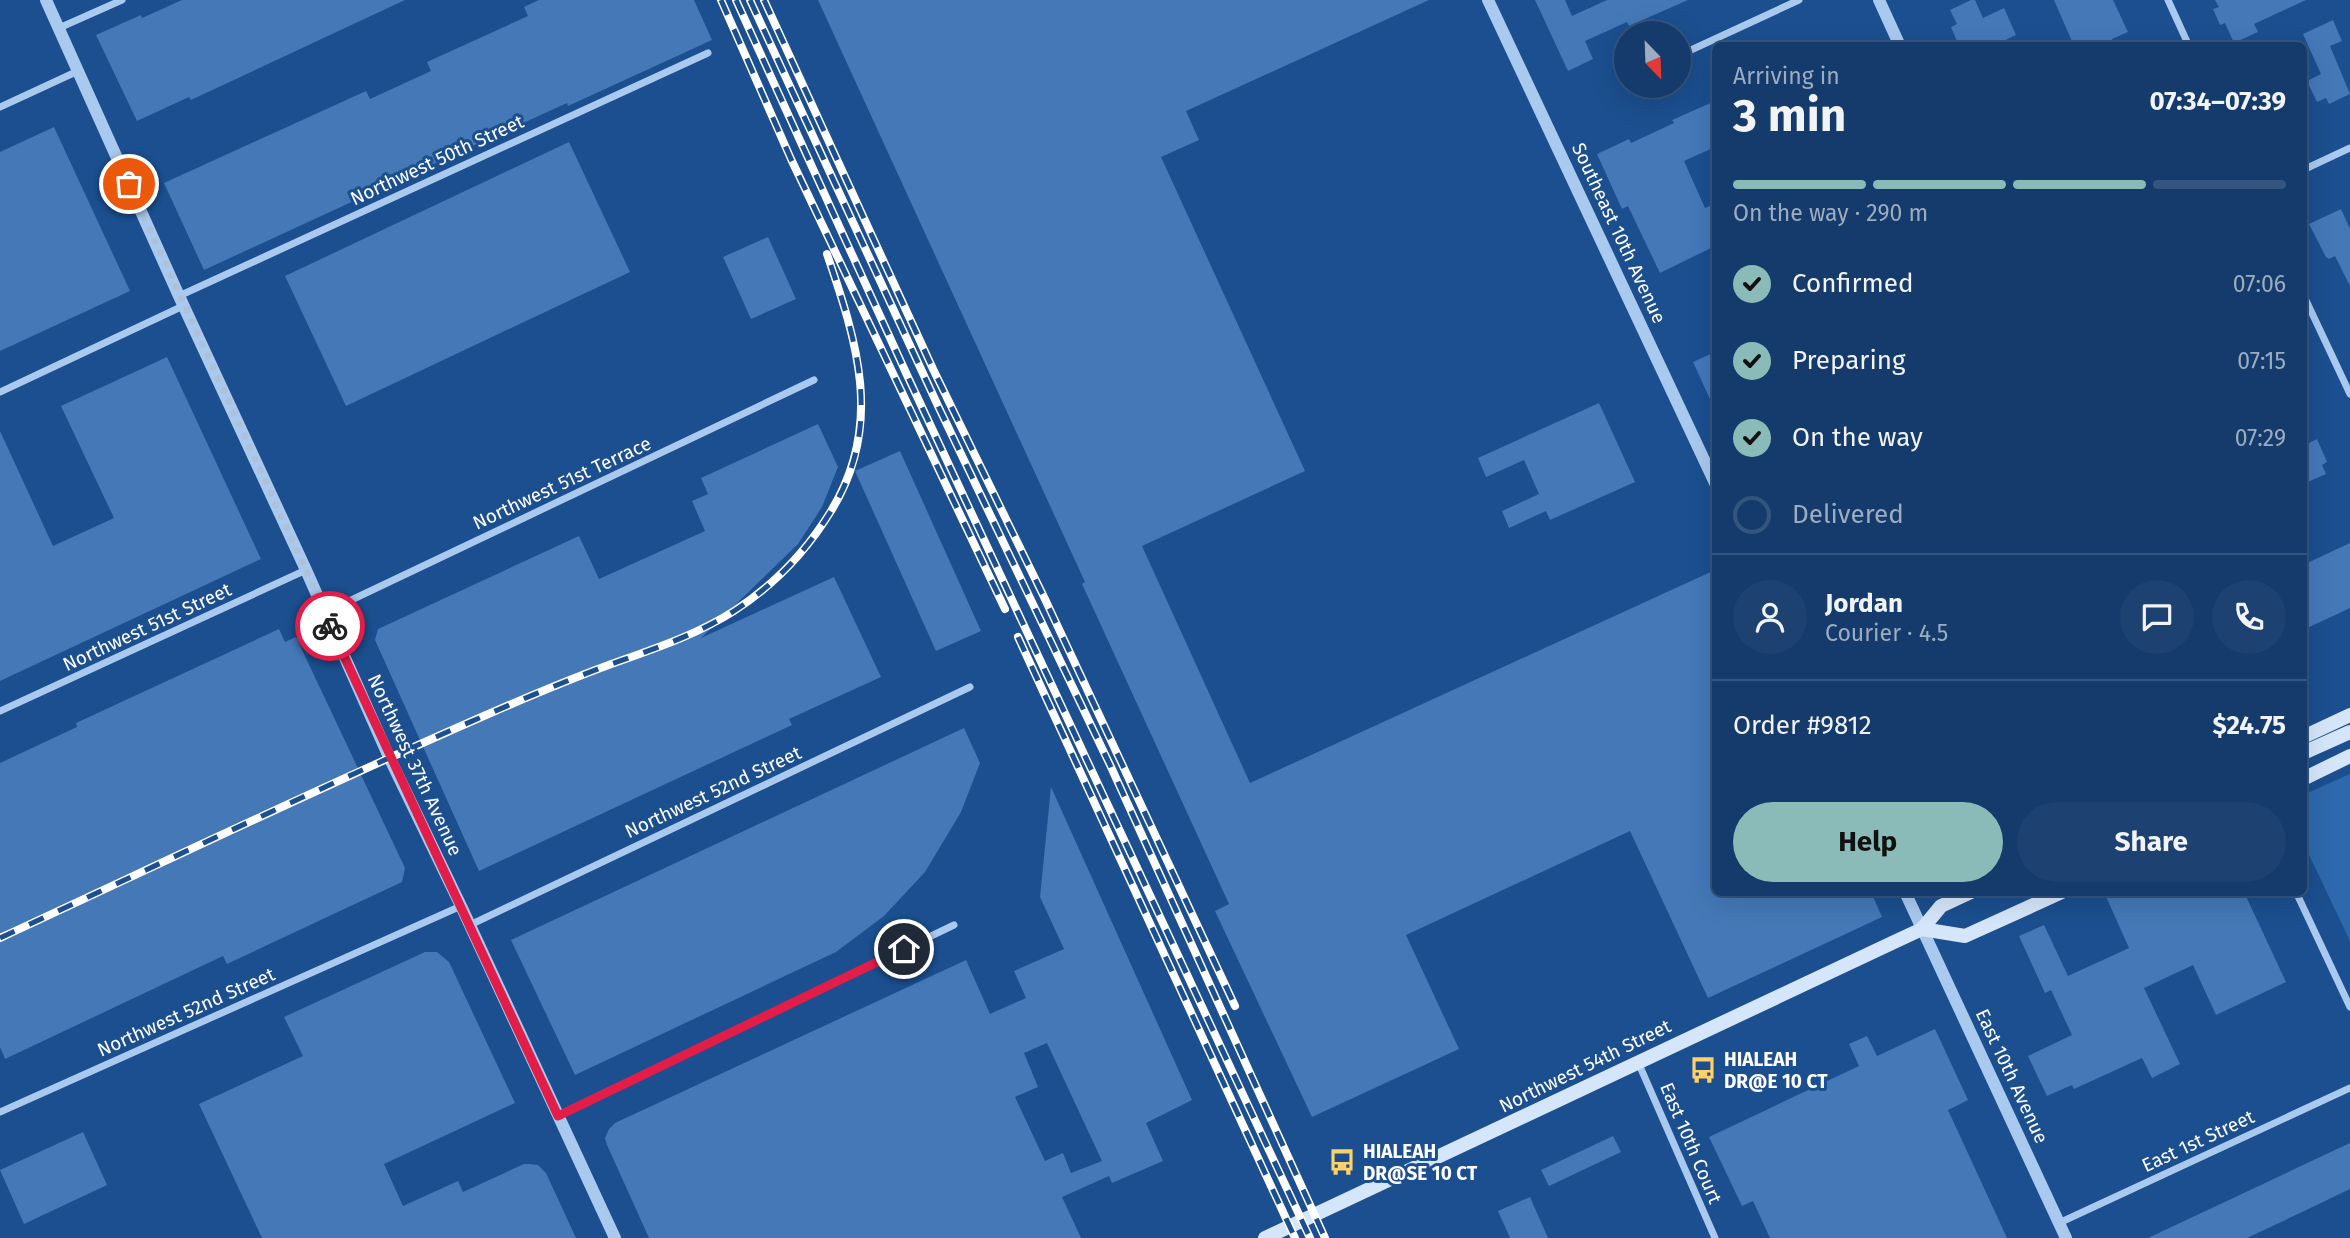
<!DOCTYPE html>
<html lang="en">
<head>
<meta charset="utf-8">
<style>
	body { margin:0; font-family:"Fira Sans",sans-serif; background:#1d4271; color:#f1f3f6; height:100vh; display:flex; flex-direction:column; font-size:26px; white-space:nowrap }
	* { box-sizing:border-box; margin:0 }
	p { font-size:23px; color:#9dadc1 }
	.icon { flex:none; width:38px; height:38px; fill:none; stroke:currentColor; stroke-width:2; stroke-linecap:round; stroke-linejoin:round }
	.map { position:relative; flex:1; overflow:hidden }
	.details { position:absolute; left:1712px; top:42px; width:595px; height:854px; display:flex; flex-direction:column; background:#143b6b; border-radius:10px; box-shadow:0 7px 28px #0002,0 0 0 2px #33557e }
	.details>* { flex:none }
	.needle { width:46px; rotate:157deg }
	.fabs { position:absolute; left:1614px; top:21px; display:grid; gap:14px }
	.fabs a { display:grid; place-items:center; width:77px; height:77px; border-radius:50%; background:#143b6b; box-shadow:0 7px 28px #0002,0 0 0 2px #33557e; font-size:35px }
	.pin { position:absolute; display:grid; place-items:center; width:60px; height:60px; color:#fff; margin:-30px; border:4px solid #fff; border-radius:50%; box-shadow:0 2px 7px #0007 }
	.courier { position:absolute; display:grid; place-items:center; width:70px; height:70px; margin:-35px; border:5px solid #e11d48; border-radius:50%; background:#fff; color:#222; box-shadow:0 2px 9px #0007 }
	.summary em { font-style:normal; font-weight:700 }
	.summary div { display:flex; flex-direction:column-reverse }
	.summary { display:flex; align-items:center; justify-content:space-between; height:119px; padding:0 21px }
	h1 { font-size:46px; font-weight:700; line-height:52px }
	.bar { display:grid; grid-template-columns:repeat(4,1fr); gap:10px 7px; align-content:center; height:84px; padding:0 21px }
	.bar i { height:9px; border-radius:5px; background:#33557e }
	.bar .current { background:#8bbbb9 }
	.bar p { grid-column:span 4 }
	.line { display:flex; align-items:center; gap:18px; padding:0 21px; border-top:2px solid #33557e }
	.line div { flex:1 }
	.round { display:grid; place-items:center; flex:none; width:74px; height:74px; border-radius:37px; background:#1d4271 }
	ol { padding:0 21px; list-style:none }
	li { display:flex; align-items:center; gap:21px; height:77px }
	li p { margin-inline-start:auto }
	li .icon { padding:7px; border-radius:50%; background:#8bbbb9; color:#111; stroke-width:4 }
	li:last-child { color:#9dadc1 }
	li i { width:38px; height:38px; border:4px solid #33557e; border-radius:50% }
	.button { display:flex; gap:14px; margin-top:auto; padding:14px 21px }
	.button a { flex:1; height:80px; border-radius:42px; background:#8bbbb9; color:#111; font-size:28px; font-weight:700; line-height:80px; text-align:center }
	.button a+a { background:#1d4271; color:#f1f3f6 }
	.map>svg:first-child { display:block }
	.green { fill:#2e69ad }
	.building { fill:#4478b7; fill-rule:evenodd }
	.lines { fill:none; stroke-linecap:round; stroke-linejoin:round }
	.minor { stroke:#a9c9ee; stroke-width:7 }
	.tertiary { stroke:#a9c9ee; stroke-width:12 }
	.secondary { stroke:#d6e6fa; stroke-width:14 }
	.rail-casing { stroke:#fff; stroke-width:8 }
	.rail { stroke:#1b4f8f; stroke-width:5; stroke-dasharray:16; stroke-linecap:butt }
	.done { stroke:#afc1d8; stroke-width:7; stroke-dasharray:0 12.6 }
	.route { stroke:#e11d48; stroke-width:9 }
	.labels { text-anchor:middle; dominant-baseline:central; stroke-width:6; stroke-linejoin:round; paint-order:stroke }
	.street-label { font-size:19px; fill:#fff; stroke:#1b4f8f }
	.poi-label { font-size:19px; font-weight:bold; fill:#fff; stroke:#1b4f8f; text-anchor:start }
</style>
</head>
<body>
<div class="map">
<svg width="2350" height="1238" viewBox="0 0 2350 1238">
	<rect width="100%" height="100%" fill="#1b4f8f"/>
	<path class="green" d="M 2350,774 L 2350,941 L 2303,842 L 2303,795 Z"/>
	<g class="building">
		<path d="M 182,0 L 405,0 L 191,100 L 189,97 L 137,121 L 96,35 L 141,15 L 142,18 Z"/>
		<path d="M 539,0 L 694,0 L 712,40 L 568,106 L 567,103 L 462,151 L 204,270 L 164,183 L 366,91 L 370,99 L 431,71 L 427,62 L 528,16 L 524,7 Z"/>
		<path d="M 818,0 L 1429,0 L 1186,111 L 1199,140 L 1161,157 L 1305,471 L 1142,546 L 1250,783 L 1715,570 L 1715,892 L 1871,892 L 1882,917 L 1708,998 L 1630,831 L 1406,935 L 1459,1049 L 1312,1117 L 1215,911 L 1229,904 L 1082,584 L 1085,582 Z"/>
		<path d="M 1535,0 L 1565,0 L 1572,16 L 1607,0 L 1688,0 L 1629,26 L 1627,22 L 1585,41 L 1593,59 L 1568,71 Z"/>
		<path d="M 1971,0 L 1975,0 L 1983,18 L 2004,8 L 2016,35 L 1993,46 L 1959,46 L 1951,27 L 1957,24 L 1950,10 Z"/>
		<path d="M 2054,0 L 2113,0 L 2128,32 L 2112,39 L 2115,46 L 2074,46 Z"/>
		<path d="M 2215,0 L 2306,0 L 2254,24 L 2258,32 L 2234,43 L 2225,23 L 2220,25 L 2213,9 L 2219,7 Z"/>
		<path d="M 2333,20 L 2342,41 L 2330,46 L 2350,94 L 2329,104 L 2326,98 L 2317,102 L 2307,81 L 2321,74 L 2303,34 Z"/>
		<path d="M 1715,101 L 1715,147 L 1684,161 L 1705,208 L 1715,204 L 1715,246 L 1660,273 L 1628,206 L 1622,209 L 1597,154 L 1629,139 L 1631,143 L 1674,123 L 1672,120 Z"/>
		<path d="M 54,127 L 130,291 L 0,351 L 0,152 Z"/>
		<path d="M 569,142 L 630,272 L 346,406 L 285,276 Z"/>
		<path d="M 2341,209 L 2350,229 L 2350,286 L 2335,256 L 2329,259 L 2326,257 L 2309,224 Z"/>
		<path d="M 768,237 L 796,299 L 751,319 L 723,257 Z"/>
		<path d="M 1715,352 L 1715,410 L 1693,362 Z"/>
		<path d="M 167,357 L 261,559 L 0,681 L 0,431 L 53,546 L 114,518 L 61,406 Z"/>
		<path d="M 1599,403 L 1635,482 L 1550,520 L 1546,511 L 1509,528 L 1502,511 L 1539,494 L 1524,460 L 1486,477 L 1478,458 Z"/>
		<path d="M 818,424 L 838,467 L 822,507 L 798,544 L 701,638 L 834,577 L 881,677 L 789,719 L 792,725 L 479,871 L 375,640 L 378,629 L 579,536 L 599,579 L 705,531 L 692,501 L 708,494 L 701,478 Z"/>
		<path d="M 2317,439 L 2327,462 L 2322,465 L 2326,474 L 2303,484 L 2303,446 Z"/>
		<path d="M 900,451 L 981,631 L 936,651 L 855,471 Z"/>
		<path d="M 2350,543 L 2350,608 L 2303,630 L 2303,565 Z"/>
		<path d="M 279,629 L 285,642 L 296,637 L 405,868 L 402,882 L 227,964 L 223,956 L 5,1059 L 0,1047 L 0,763 L 77,727 L 76,723 Z"/>
		<path d="M 964,728 L 980,763 L 961,812 L 925,872 L 884,916 L 836,952 L 575,1075 L 511,940 Z"/>
		<path d="M 1051,787 L 1192,1100 L 1146,1123 L 1163,1161 L 1112,1183 L 1109,1176 L 1062,1197 L 1081,1238 L 649,1238 L 607,1145 L 605,1138 L 609,1129 L 615,1123 L 966,960 L 990,1014 L 1026,998 L 1014,971 L 1064,949 L 1040,897 ZM 1047,1043 L 1102,1161 L 1071,1173 L 1063,1153 L 1045,1161 L 1015,1097 L 1038,1087 L 1024,1053 Z"/>
		<path d="M 2104,892 L 2244,892 L 2286,982 L 2216,1015 L 2193,965 L 2144,988 L 2180,1064 L 2152,1078 L 2142,1058 L 2074,1089 L 2072,1085 L 2047,1096 L 2028,1056 L 2072,1035 L 2051,990 L 2045,993 L 2019,936 L 2044,925 L 2068,976 L 2129,948 Z"/>
		<path d="M 425,952 L 437,952 L 449,962 L 515,1103 L 384,1164 L 403,1206 L 458,1181 L 463,1192 L 524,1164 L 530,1164 L 538,1165 L 546,1173 L 576,1238 L 262,1238 L 199,1104 L 303,1056 L 284,1017 Z"/>
		<path d="M 1935,1029 L 1968,1100 L 1948,1110 L 2007,1238 L 1770,1238 L 1753,1201 L 1742,1206 L 1709,1137 L 1859,1066 L 1849,1044 L 1867,1036 L 1877,1056 Z"/>
		<path d="M 83,1132 L 107,1185 L 24,1224 L 0,1170 Z"/>
		<path d="M 1613,1136 L 1621,1152 L 1549,1186 L 1541,1170 Z"/>
		<path d="M 2350,1143 L 2350,1189 L 2300,1213 L 2247,1238 L 2148,1238 Z"/>
		<path d="M 1530,1197 L 1548,1238 L 1510,1238 L 1498,1211 Z"/>
	</g>
	<g class="lines">
		<g class="minor">
			<path d="M 2168,0 L 2189,46"/>
			<path d="M 59,28 L 122,0"/>
			<path d="M 1678,56 L 1799,0"/>
			<path d="M 0,107 L 78,71"/>
			<path d="M 2303,170 L 2350,148"/>
			<path d="M 2303,294 L 2350,394"/>
			<path d="M 179,296 L 708,53"/>
			<path d="M 0,392 L 183,306"/>
			<path d="M 324,613 L 814,380"/>
			<path d="M 0,711 L 306,570"/>
			<path d="M 2296,892 L 2350,1007"/>
			<path d="M 470,925 L 970,687"/>
			<path d="M 1638,1062 L 1715,1238"/>
			<path d="M 0,1112 L 461,906"/>
			<path d="M 557,1116 L 954,925"/>
			<path d="M 2059,1223 L 2350,1088"/>
		</g>
		<g class="tertiary">
			<path d="M 46,0 L 179,296 L 306,570 L 389,757 L 461,906 L 615,1238"/>
			<path d="M 1488,0 L 1715,483"/>
			<path d="M 1879,0 L 1900,46"/>
			<path d="M 1905,892 L 2066,1238"/>
		</g>
		<g class="secondary">
			<path d="M 2303,737 L 2350,715"/>
			<path d="M 2303,753 L 2350,732"/>
			<path d="M 2303,779 L 2350,756"/>
			<path d="M 1922,929 L 1965,936 L 2062,892"/>
			<path d="M 1265,1238 C 1485,1135 1703,1031 1922,929 L 1941,906 L 1971,892"/>
		</g>
		<defs>
			<g id="rail">
				<path d="M 721,0 L 791,159 L 1005,609"/>
				<path d="M 736,0 L 907,375 L 1310,1238"/>
				<path d="M 750,0 L 939,408 L 1111,767 L 1325,1238"/>
				<path d="M 764,0 L 933,369 L 1044,597 L 1235,1006"/>
				<path d="M 1018,637 L 1295,1238"/>
				<path d="M 0,938 C 164,862 327,784 493,712 C 530,696 568,680 606,666 C 650,650 695,636 734,611 C 774,585 806,552 831,511 C 884,425 857,342 827,254"/>
			</g>
		</defs>
		<use href="#rail" class="rail-casing"/>
		<use href="#rail" class="rail"/>
	</g>
	<g class="lines">
		<path class="done" d="M 129,184 L 306,570 L 330,626"/>
		<path class="route" d="M 330,626 L 558,1116 L 904,949"/>
	</g>
	<defs>
		<symbol id="bus-bare" viewBox="-9 -9 18 18"><path d="M-5-6H5V4H4V6H2V4H-2V6H-4V4H-5ZM-3.5-4V0h7V-4ZM-3.5 1.2v1.5H-2V1.2ZM2 1.2v1.5H3.5V1.2Z" fill="#ffd166" stroke="#1b4f8f" stroke-width="2.5" paint-order="stroke"/></symbol>
	</defs>
	<g fill-rule="evenodd">
		<use href="#bus-bare" x="1684" y="1051" width="38" height="38"/>
		<use href="#bus-bare" x="1323" y="1143" width="38" height="38"/>
	</g>
	<g class="labels">
		<g class="street-label">
			<text transform="translate(437 160) rotate(-25)">Northwest 50th Street</text>
			<text transform="translate(1619 233) rotate(65)">Southeast 10th Avenue</text>
			<text transform="translate(562 483) rotate(-25)">Northwest 51st Terrace</text>
			<text transform="translate(147 627) rotate(-25)">Northwest 51st Street</text>
			<text transform="translate(415 765) rotate(65)">Northwest 37th Avenue</text>
			<text transform="translate(713 792) rotate(-25)">Northwest 52nd Street</text>
			<text transform="translate(186 1012) rotate(-24)">Northwest 52nd Street</text>
			<text transform="translate(1585 1066) rotate(-26)">Northwest 54th Street</text>
			<text transform="translate(2012 1076) rotate(65)">East 10th Avenue</text>
			<text transform="translate(2198 1141) rotate(-25)">East 1st Street</text>
			<text transform="translate(1691 1143) rotate(67)">East 10th Court</text>
		</g>
		<g class="poi-label">
			<text x="1724" y="1059">HIALEAH<tspan x="1724" dy="22">DR@E 10 CT</tspan></text>
			<text x="1363" y="1151">HIALEAH<tspan x="1363" dy="22">DR@SE 10 CT</tspan></text>
		</g>
	</g>
</svg>
<div class="fabs">
<a><svg class="needle" viewBox="-14 -14 28 28"><path d="M0-13l5 13h-10z" fill="#e53935"/><path d="M0 13l5-13h-10z" fill="#9dadc1"/></svg></a>
</div>
<div class="pin" style="left:129px;top:184px;background:#ea580c"><svg class="icon" aria-label="bag" viewBox="0 0 24 24"><path d="M5 8h14l-1 12H6zM9 8a3 3 0 0 1 6 0"/></svg></div>
<div class="pin" style="left:904px;top:949px;background:#1f2937"><svg class="icon" aria-label="home" viewBox="0 0 24 24"><path d="M3 11l9-7 9 7M6 9v11h12V9"/></svg></div>
<div class="courier" style="left:330px;top:626px"><svg class="icon" aria-label="bike" viewBox="0 0 24 24"><circle cx="6" cy="16" r="4"/><circle cx="18" cy="16" r="4"/><path d="M6 16l4-8h5l3 8M10 8l3 8H6M13 5h3"/></svg></div>
<section class="details">
<div class="summary"><div><h1>3 min</h1><p>Arriving in</p></div><em>07:34–07:39</em></div>
<div class="bar"><i class="current"></i><i class="current"></i><i class="current"></i><i></i><p>On the way · 290 m</p></div>
<ol>
<li><svg class="icon" aria-label="check" viewBox="0 0 24 24"><path d="M5 12l5 5 9-10"/></svg>Confirmed<p>07:06</p></li>
<li><svg class="icon" aria-label="check" viewBox="0 0 24 24"><path d="M5 12l5 5 9-10"/></svg>Preparing<p>07:15</p></li>
<li><svg class="icon" aria-label="check" viewBox="0 0 24 24"><path d="M5 12l5 5 9-10"/></svg>On the way<p>07:29</p></li>
<li><i></i>Delivered</li>
</ol>
<div class="line" style="height:126px"><a class="round"><svg class="icon" aria-label="person" viewBox="0 0 24 24"><circle cx="12" cy="8" r="4"/><path d="M4 21q1-7 8-7t8 7"/></svg></a><div><b>Jordan</b><p>Courier · 4.5</p></div><a class="round"><svg class="icon" aria-label="chat" viewBox="0 0 24 24"><path d="M4 5h16v11H9l-5 4z"/></svg></a><a class="round"><svg class="icon" aria-label="phone" viewBox="0 0 24 24"><path d="M5 4h4l2 5-3 2q2 4 5 5l2-3 5 2v4C11 20 4 13 5 4z"/></svg></a></div>
<div class="line" style="height:91px"><div>Order #9812</div><b>$24.75</b></div>
<div class="button"><a>Help</a><a>Share</a></div>
</section>
</div>
</body>
</html>
